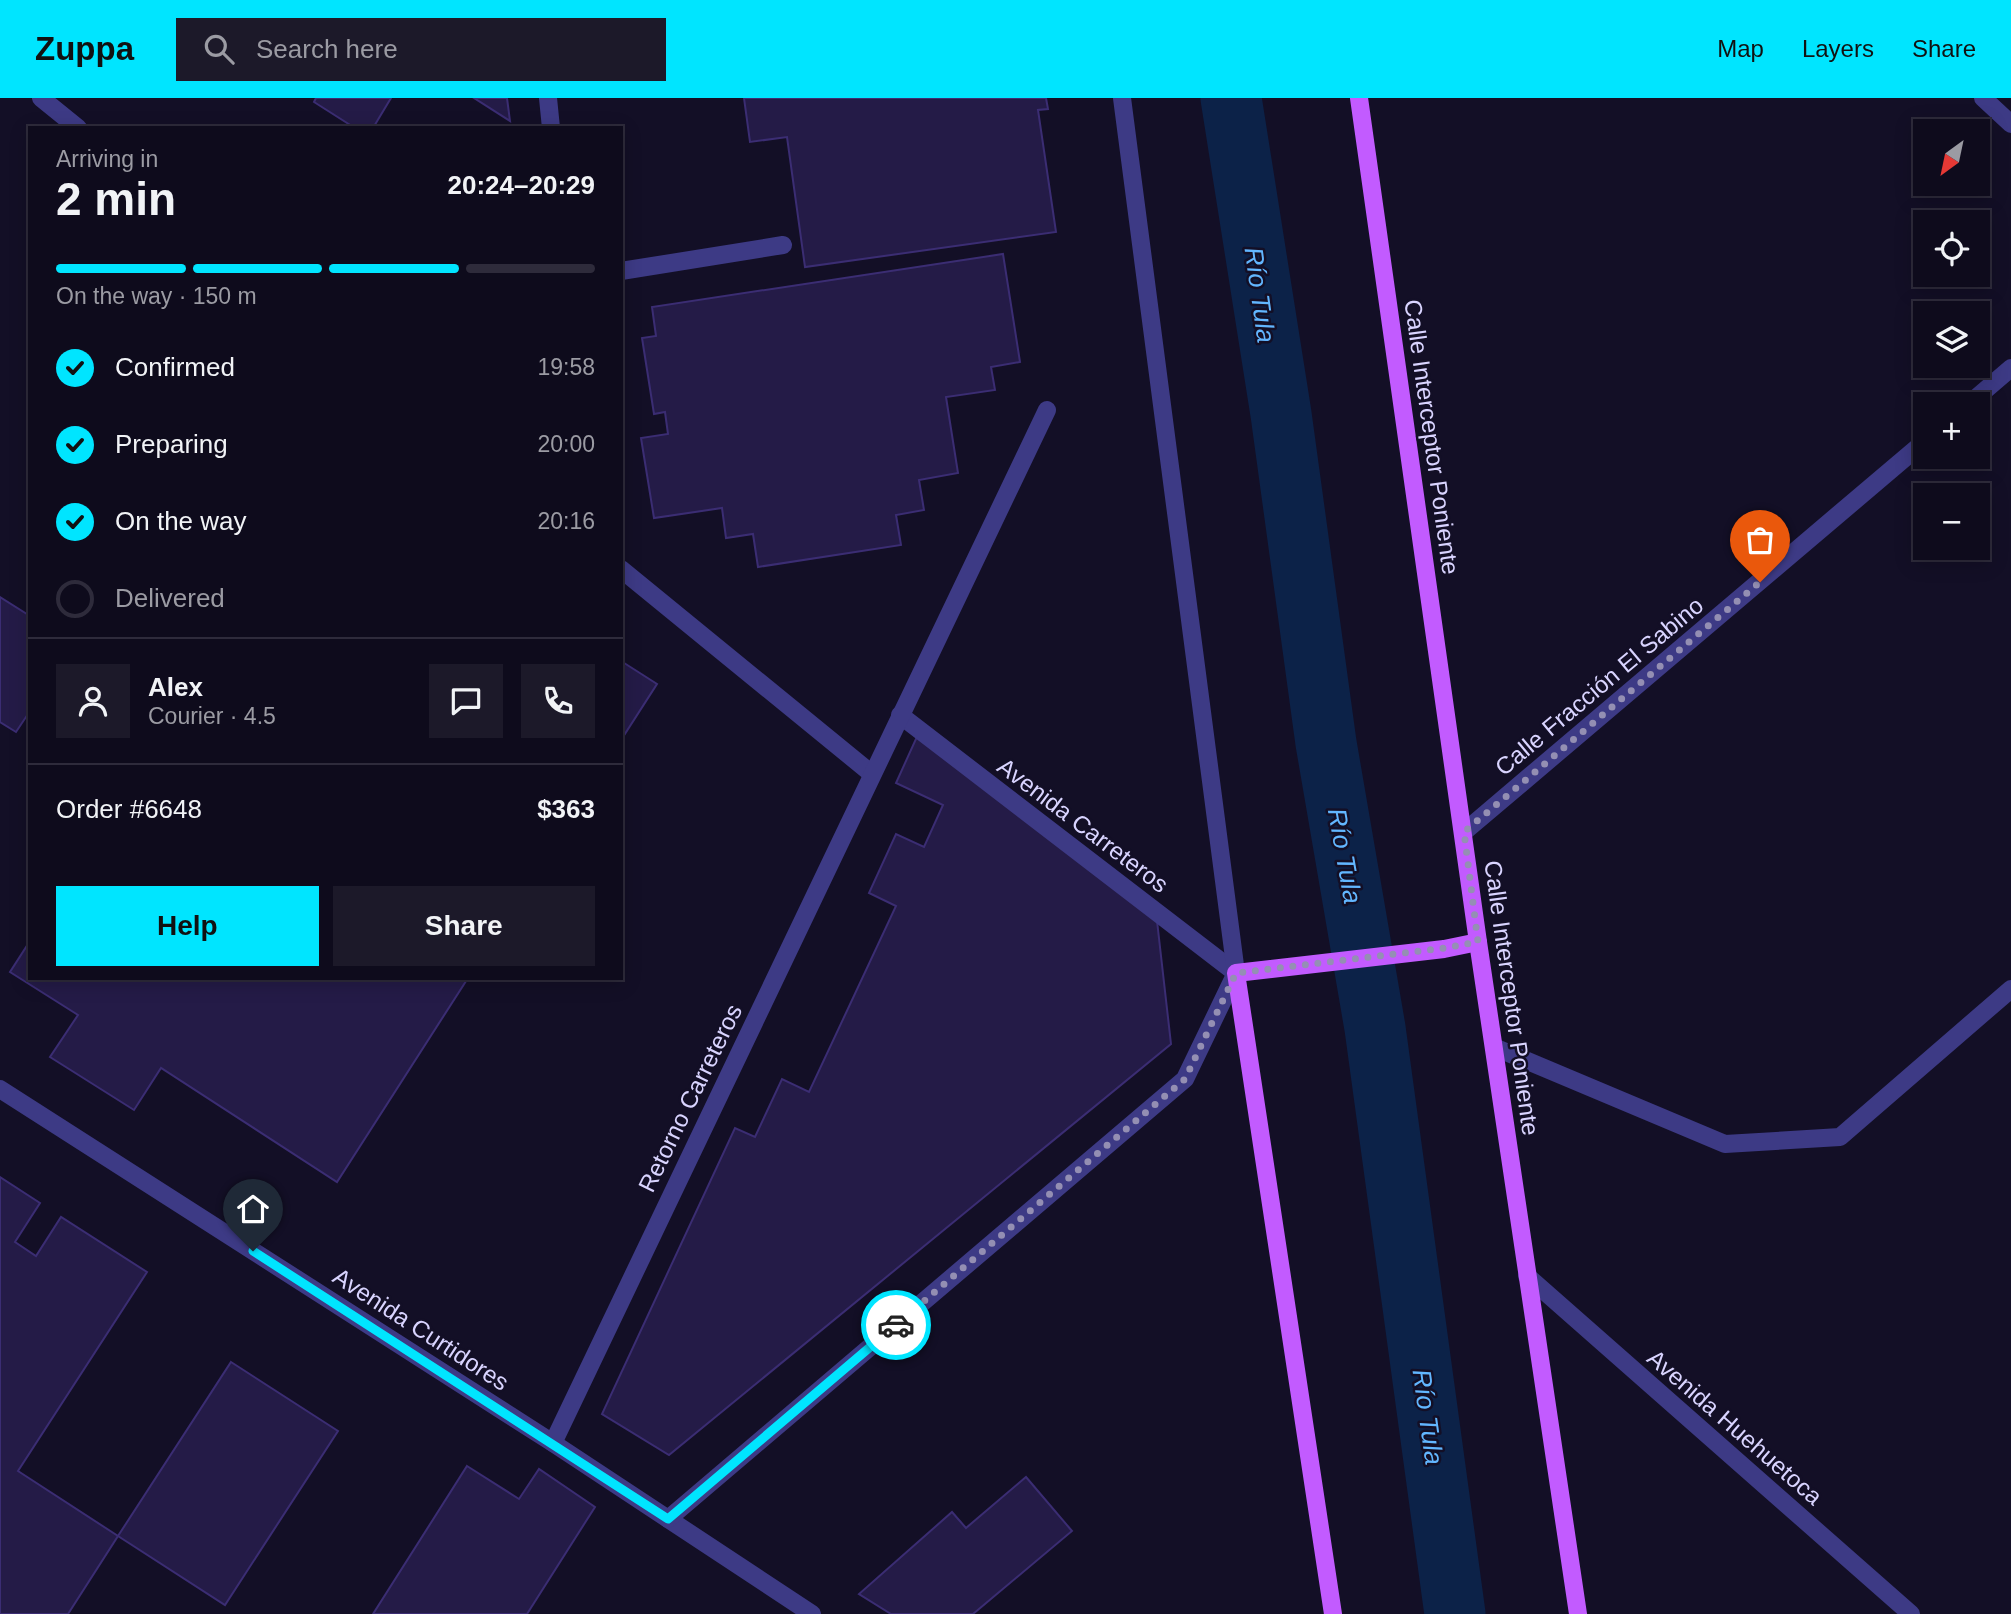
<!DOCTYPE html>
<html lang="en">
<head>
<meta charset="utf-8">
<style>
	body { margin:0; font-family:Helvetica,sans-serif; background:#1c1929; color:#f1f3f6; height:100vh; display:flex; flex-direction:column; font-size:26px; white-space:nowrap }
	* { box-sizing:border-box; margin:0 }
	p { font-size:23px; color:#9b9ba3 }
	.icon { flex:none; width:38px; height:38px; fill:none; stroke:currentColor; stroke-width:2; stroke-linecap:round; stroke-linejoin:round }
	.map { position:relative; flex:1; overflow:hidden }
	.side { position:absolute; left:28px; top:28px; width:595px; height:854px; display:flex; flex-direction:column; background:#0e0b1c; border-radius:0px; box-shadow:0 4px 18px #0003,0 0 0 2px #2e2b3b }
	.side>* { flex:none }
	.needle { width:46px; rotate:213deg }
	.fabs { position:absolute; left:1913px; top:21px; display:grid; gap:14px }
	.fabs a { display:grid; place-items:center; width:77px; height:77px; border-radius:0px; background:#0e0b1c; box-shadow:0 4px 18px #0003,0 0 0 2px #2e2b3b; font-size:35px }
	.pin { position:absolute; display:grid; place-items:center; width:60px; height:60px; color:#fff; margin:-72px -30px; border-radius:50% 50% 50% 0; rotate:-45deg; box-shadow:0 0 7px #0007 }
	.pin .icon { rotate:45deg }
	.courier { position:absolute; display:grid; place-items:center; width:70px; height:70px; margin:-35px; border:5px solid #00e5ff; border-radius:50%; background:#fff; color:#222; box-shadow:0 2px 9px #0007 }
	.summary em { font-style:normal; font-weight:700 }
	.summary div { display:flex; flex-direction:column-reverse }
	.summary { display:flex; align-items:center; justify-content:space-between; height:119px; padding:0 28px }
	h1 { font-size:46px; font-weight:700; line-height:52px }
	.bar { display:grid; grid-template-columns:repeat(4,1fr); gap:10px 7px; align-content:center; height:84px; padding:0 28px }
	.bar i { height:9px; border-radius:5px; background:#2e2b3b }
	.bar .selected { background:#00e5ff }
	.bar p { grid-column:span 4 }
	.line { display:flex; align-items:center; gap:18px; padding:0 28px; border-top:2px solid #2e2b3b }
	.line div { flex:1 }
	.round { display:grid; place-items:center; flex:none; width:74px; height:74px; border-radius:0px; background:#1c1929 }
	ol { padding:0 28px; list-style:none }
	li { display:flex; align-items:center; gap:21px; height:77px }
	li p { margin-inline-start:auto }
	li .icon { padding:7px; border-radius:50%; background:#00e5ff; color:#111; stroke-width:4 }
	li:last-child { color:#9b9ba3 }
	li i { width:38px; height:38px; border:4px solid #2e2b3b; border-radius:50% }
	.primary-button { display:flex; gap:14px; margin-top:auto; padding:14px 28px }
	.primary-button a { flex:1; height:80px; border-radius:0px; background:#00e5ff; color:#111; font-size:28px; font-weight:700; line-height:80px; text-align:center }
	.primary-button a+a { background:#1c1929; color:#f1f3f6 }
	header { display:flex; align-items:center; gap:42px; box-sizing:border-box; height:98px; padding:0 35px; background:#00e5ff; color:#111 }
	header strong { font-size:33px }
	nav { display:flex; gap:38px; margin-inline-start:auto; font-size:24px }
	.search { width:490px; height:63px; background:#1c1929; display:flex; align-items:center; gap:18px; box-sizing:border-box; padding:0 24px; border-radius:0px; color:#9b9ba3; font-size:26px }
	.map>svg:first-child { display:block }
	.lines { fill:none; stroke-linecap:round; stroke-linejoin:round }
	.river { stroke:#0c2248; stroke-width:61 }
	.building { fill:#241b47; stroke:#3b2d73; stroke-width:2 }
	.minor { stroke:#3d3a85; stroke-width:18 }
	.major { stroke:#c25bff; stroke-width:18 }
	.done { stroke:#948fb3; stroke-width:7; stroke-dasharray:0 12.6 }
	.route { stroke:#00e5ff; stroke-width:9 }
	.labels { text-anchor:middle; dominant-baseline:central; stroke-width:5; stroke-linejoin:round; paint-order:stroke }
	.street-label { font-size:24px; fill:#d9d4ff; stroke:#130f26 }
	.water-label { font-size:26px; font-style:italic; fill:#62b6ff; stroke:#130f26 }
</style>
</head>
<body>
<header>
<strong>Zuppa</strong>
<div class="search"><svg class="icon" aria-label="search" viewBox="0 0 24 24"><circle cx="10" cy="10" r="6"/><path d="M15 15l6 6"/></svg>Search here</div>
<nav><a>Map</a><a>Layers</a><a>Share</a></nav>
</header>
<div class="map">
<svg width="2011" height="1516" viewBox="0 0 2011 1516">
	<rect width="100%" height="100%" fill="#130f26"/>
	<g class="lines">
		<path class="river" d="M 1231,0 L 1281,316 L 1326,645 L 1375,930 L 1455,1516"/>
	</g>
	<g class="building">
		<path d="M 316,0 L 391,0 L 373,30 L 355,30 L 314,4 Z"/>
		<path d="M 474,0 L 507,0 L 510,23 Z"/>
		<path d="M 744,0 L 1046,0 L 1048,11 L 1038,12 L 1056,134 L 805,169 L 787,39 L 750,44 Z"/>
		<path d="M 1003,156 L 1020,264 L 991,269 L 995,292 L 946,299 L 958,375 L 919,382 L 924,412 L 896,417 L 901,447 L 758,469 L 753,436 L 726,440 L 722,410 L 654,420 L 641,340 L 668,336 L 665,314 L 654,316 L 642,240 L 656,238 L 652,209 Z"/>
		<path d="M 0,499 L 30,518 L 30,613 L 16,634 L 0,624 Z"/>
		<path d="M 621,563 L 657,586 L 621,642 Z"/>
		<path d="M 920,632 L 1156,814 L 1171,946 L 669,1357 L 602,1316 L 735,1030 L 755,1039 L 782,981 L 809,994 L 896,808 L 869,795 L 896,736 L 924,749 L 943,707 L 896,685 Z"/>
		<path d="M 30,843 L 30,880 L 468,880 L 337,1084 L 161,970 L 134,1012 L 50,959 L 78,917 L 10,874 Z"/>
		<path d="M 0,1079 L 40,1105 L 15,1144 L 36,1158 L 61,1119 L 147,1174 L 18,1373 L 118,1438 L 68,1516 L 0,1516 Z"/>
		<path d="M 231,1264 L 338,1333 L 225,1507 L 118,1438 Z"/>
		<path d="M 467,1368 L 519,1401 L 539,1371 L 595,1409 L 527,1516 L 373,1516 Z"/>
		<path d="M 1026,1379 L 1072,1433 L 973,1516 L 891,1516 L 859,1496 L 952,1414 L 966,1430 Z"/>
	</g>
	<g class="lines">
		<g class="minor">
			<path d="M 41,0 L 78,30"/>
			<path d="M 548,0 L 551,30"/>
			<path d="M 1983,0 L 2011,26"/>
			<path d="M 621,173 L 783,147"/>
			<path d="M 1969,306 L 2011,270"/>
			<path d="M 621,471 L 872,676"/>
			<path d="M 900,617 L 1236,875"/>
			<path d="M 1464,734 L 1925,343"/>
			<path d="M 1494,949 L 1725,1046 L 1840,1039 L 2011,891"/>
			<path d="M 0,991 L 553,1345 L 812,1516"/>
			<path d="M 1527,1178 L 1911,1516"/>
			<path d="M 553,1345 L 1047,312"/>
			<path d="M 668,1421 L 1185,981 L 1236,875 L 1122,0"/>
		</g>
		<g class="major">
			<path d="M 1359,0 L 1478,844 L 1578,1516"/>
			<path d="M 1333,1516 L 1236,875 L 1444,851 L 1478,844"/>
		</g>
	</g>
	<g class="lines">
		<path class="done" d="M 896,1227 L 1185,981 L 1236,875 L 1444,850 L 1478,844 L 1464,734 L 1760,484"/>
		<path class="route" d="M 253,1153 L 668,1421 L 896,1227"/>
	</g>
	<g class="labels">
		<g class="street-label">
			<text transform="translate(1432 339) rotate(82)">Calle Interceptor Poniente</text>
			<text transform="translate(1599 588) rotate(-40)">Calle Fracción El Sabino</text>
			<text transform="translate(1083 727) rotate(37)">Avenida Carreteros</text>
			<text transform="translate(1512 900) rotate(82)">Calle Interceptor Poniente</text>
			<text transform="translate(690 1000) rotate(-64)">Retorno Carreteros</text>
			<text transform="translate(421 1231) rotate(33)">Avenida Curtidores</text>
			<text transform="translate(1735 1329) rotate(41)">Avenida Huehuetoca</text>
		</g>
		<g class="water-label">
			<text transform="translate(1260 197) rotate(82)">Río Tula</text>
			<text transform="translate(1345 758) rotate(80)">Río Tula</text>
			<text transform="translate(1428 1319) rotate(82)">Río Tula</text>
		</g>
	</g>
</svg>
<div class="fabs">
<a><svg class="needle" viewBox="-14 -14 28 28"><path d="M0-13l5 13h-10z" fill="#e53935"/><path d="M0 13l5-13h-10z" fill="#9b9ba3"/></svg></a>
<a><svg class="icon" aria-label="locate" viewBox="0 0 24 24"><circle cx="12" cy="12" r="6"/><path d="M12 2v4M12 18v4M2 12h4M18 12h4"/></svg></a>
<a><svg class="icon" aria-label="layers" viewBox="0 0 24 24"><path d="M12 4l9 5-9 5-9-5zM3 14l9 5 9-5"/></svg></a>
<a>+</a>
<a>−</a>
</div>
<div class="pin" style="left:1760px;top:484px;background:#ea580c"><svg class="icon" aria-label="bag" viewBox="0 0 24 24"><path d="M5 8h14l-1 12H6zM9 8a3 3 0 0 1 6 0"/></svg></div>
<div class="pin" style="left:253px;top:1153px;background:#1f2937"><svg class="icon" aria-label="home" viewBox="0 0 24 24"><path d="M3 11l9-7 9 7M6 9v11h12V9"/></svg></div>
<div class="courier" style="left:896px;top:1227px"><svg class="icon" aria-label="car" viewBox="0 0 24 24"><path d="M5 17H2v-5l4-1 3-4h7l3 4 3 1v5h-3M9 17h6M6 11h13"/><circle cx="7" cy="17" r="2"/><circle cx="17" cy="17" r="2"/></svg></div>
<section class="side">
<div class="summary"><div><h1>2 min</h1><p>Arriving in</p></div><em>20:24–20:29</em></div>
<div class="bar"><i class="selected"></i><i class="selected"></i><i class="selected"></i><i></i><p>On the way · 150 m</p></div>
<ol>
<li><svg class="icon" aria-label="check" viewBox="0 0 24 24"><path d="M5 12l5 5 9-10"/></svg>Confirmed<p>19:58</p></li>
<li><svg class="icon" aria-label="check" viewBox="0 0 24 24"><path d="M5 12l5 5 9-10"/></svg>Preparing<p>20:00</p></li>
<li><svg class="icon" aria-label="check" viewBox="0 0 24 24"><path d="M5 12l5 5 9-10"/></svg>On the way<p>20:16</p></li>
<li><i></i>Delivered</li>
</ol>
<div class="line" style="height:126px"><a class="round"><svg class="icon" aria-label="person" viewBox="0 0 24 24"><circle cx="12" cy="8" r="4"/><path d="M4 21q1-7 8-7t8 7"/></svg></a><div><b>Alex</b><p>Courier · 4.5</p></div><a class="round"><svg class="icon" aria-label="chat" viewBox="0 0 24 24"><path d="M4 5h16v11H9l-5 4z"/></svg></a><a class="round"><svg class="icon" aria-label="phone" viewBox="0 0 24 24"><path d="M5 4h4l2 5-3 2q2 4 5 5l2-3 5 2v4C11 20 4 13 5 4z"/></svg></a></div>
<div class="line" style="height:91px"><div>Order #6648</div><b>$363</b></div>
<div class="primary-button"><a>Help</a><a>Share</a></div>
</section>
</div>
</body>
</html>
